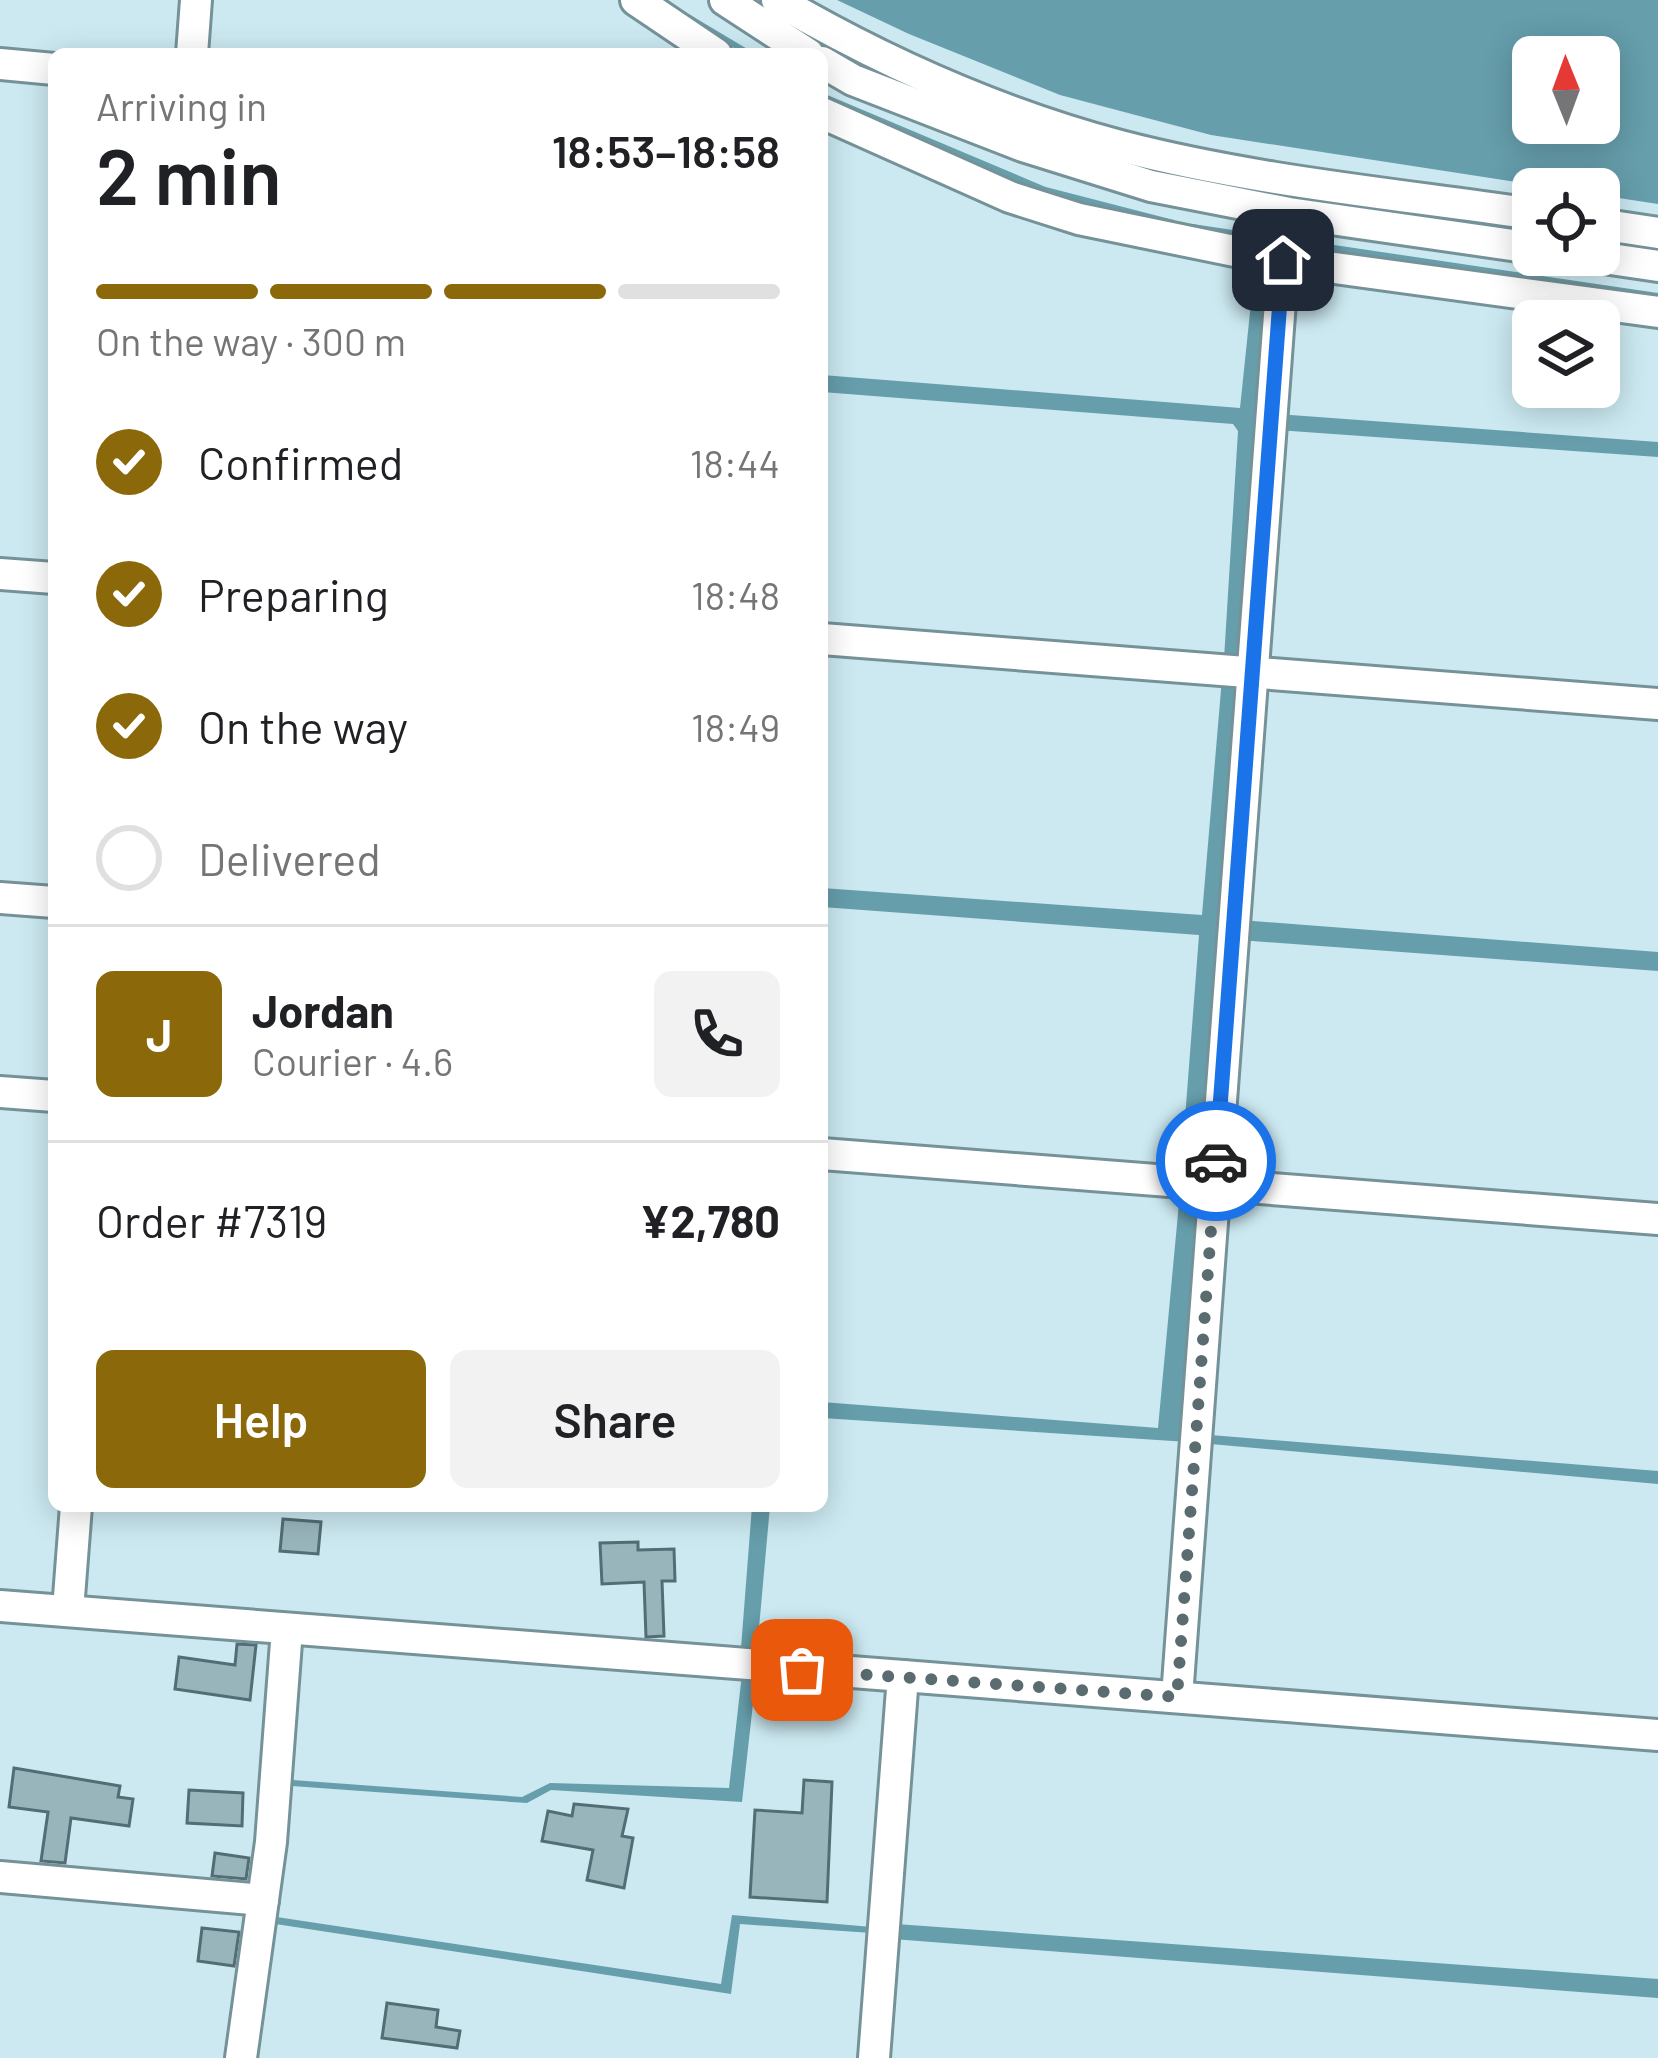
<!DOCTYPE html>
<html lang="en">
<head>
<meta charset="utf-8">
<style>
	body { margin:0; font-family:Barlow,sans-serif; background:#f2f2f2; color:#202124; height:100vh; display:flex; flex-direction:column; font-size:45px; white-space:nowrap }
	* { box-sizing:border-box; margin:0 }
	p { font-size:39px; color:#757577 }
	.icon { flex:none; width:66px; height:66px; fill:none; stroke:currentColor; stroke-width:2; stroke-linecap:round; stroke-linejoin:round }
	.map { position:relative; flex:1; overflow:hidden }
	.drawer { position:absolute; left:48px; top:48px; width:780px; height:1464px; display:flex; flex-direction:column; background:#fff; border-radius:18px; box-shadow:0 6px 30px #0003 }
	.drawer>* { flex:none }
	.needle { width:78px; rotate:359deg }
	.controls { position:absolute; left:1512px; top:36px; display:grid; gap:24px }
	.controls a { display:grid; place-items:center; width:108px; height:108px; border-radius:18px; background:#fff; box-shadow:0 6px 30px #0003; font-size:60px }
	.pin { position:absolute; display:grid; place-items:center; width:102px; height:102px; color:#fff; margin:-51px; border-radius:24px; box-shadow:0 6px 18px #0006 }
	.courier { position:absolute; display:grid; place-items:center; width:120px; height:120px; margin:-60px; border:9px solid #1a73e8; border-radius:50%; background:#fff; color:#222; box-shadow:0 3px 15px #0007 }
	.headline em { font-style:normal; font-weight:600 }
	.headline div { display:flex; flex-direction:column-reverse }
	.headline { display:flex; align-items:center; justify-content:space-between; height:204px; padding:0 48px }
	h1 { font-size:78px; font-weight:600; line-height:90px }
	.bar { display:grid; grid-template-columns:repeat(4,1fr); gap:18px 12px; align-content:center; height:144px; padding:0 48px }
	.bar i { height:15px; border-radius:9px; background:#e0e0e0 }
	.bar .active { background:#8b690a }
	.bar p { grid-column:span 4 }
	.line { display:flex; align-items:center; gap:30px; padding:0 48px; border-top:3px solid #e0e0e0 }
	.line div { flex:1 }
	.round { display:grid; place-items:center; flex:none; width:126px; height:126px; border-radius:18px; background:#f2f2f2 }
	ol { padding:0 48px; list-style:none }
	li { display:flex; align-items:center; gap:36px; height:132px }
	li p { margin-inline-start:auto }
	li .icon { padding:12px; border-radius:50%; background:#8b690a; color:#fff; stroke-width:4 }
	li:last-child { color:#757577 }
	li i { width:66px; height:66px; border:6px solid #e0e0e0; border-radius:50% }
	.button { display:flex; gap:24px; margin-top:auto; padding:24px 48px }
	.button a { flex:1; height:138px; border-radius:18px; background:#8b690a; color:#fff; font-size:48px; font-weight:600; line-height:138px; text-align:center }
	.button a+a { background:#f2f2f2; color:#202124 }
	.map>svg:first-child { display:block }
	.water { fill:#669eac; fill-rule:evenodd }
	.lines { fill:none; stroke-linecap:round; stroke-linejoin:round }
	.stream { stroke:#669eac; stroke-width:6 }
	.building { fill:#99b5bc; stroke:#536d74; stroke-width:3 }
	.minor-casing { stroke:#769299; stroke-width:36 }
	.minor { stroke:#fff; stroke-width:30 }
	.done { stroke:#5a6c70; stroke-width:12; stroke-dasharray:0 21.6 }
	.route { stroke:#1a73e8; stroke-width:15 }
</style>
</head>
<body>
<div class="map">
<svg width="1658" height="2058" viewBox="0 0 1658 2058">
	<rect width="100%" height="100%" fill="#cce9f1"/>
	<g class="water">
		<path d="M 837,0 L 1658,0 L 1658,204 L 1599,195 L 1599,189 L 1561,189 L 1211,135 L 1060,95 L 909,34 ZM 1533,57 L 1599,57 L 1599,123 L 1533,123 Z"/>
		<path d="M 1254,274 L 1269,276 L 1256,410 L 1265,413 L 1264,429 L 1254,432 L 1238,661 L 1224,659 L 1238,431 L 1233,424 L 822,392 L 822,375 L 1240,408 Z"/>
		<path d="M 1277,414 L 1658,442 L 1658,457 L 1277,430 Z"/>
		<path d="M 1222,678 L 1237,680 L 1223,918 L 1202,1173 L 1181,1171 L 1199,935 L 822,907 L 822,888 L 1202,915 Z"/>
		<path d="M 1240,920 L 1658,952 L 1658,971 L 1239,940 Z"/>
		<path d="M 1180,1192 L 1200,1193 L 1198,1434 L 1658,1471 L 1658,1484 L 1188,1442 L 822,1418 L 822,1402 L 1158,1428 Z"/>
		<path d="M 752,1506 L 770,1506 L 757,1650 L 741,1648 Z"/>
		<path d="M 742,1674 L 756,1677 L 742,1802 L 551,1790 L 527,1803 L 278,1785 L 279,1779 L 522,1797 L 550,1783 L 729,1788 Z"/>
		<path d="M 732,1915 L 872,1927 L 872,1933 L 740,1924 L 731,1994 L 269,1923 L 270,1916 L 721,1984 Z"/>
		<path d="M 896,1924 L 1658,1979 L 1658,1998 L 893,1939 Z"/>
	</g>
	<g class="lines">
		<g class="stream">
			<path d="M 688,17 L 750,54"/>
			<path d="M 822,96 L 1045,190 L 1173,223"/>
			<path d="M 1192,227 L 1658,296"/>
		</g>
	</g>
	<g class="building">
		<path d="M 283,1519 L 321,1522 L 318,1554 L 280,1551 Z"/>
		<path d="M 638,1542 L 638,1550 L 674,1549 L 675,1581 L 662,1581 L 664,1636 L 646,1637 L 644,1582 L 602,1584 L 600,1543 Z"/>
		<path d="M 237,1644 L 256,1645 L 250,1700 L 175,1689 L 179,1657 L 235,1665 Z"/>
		<path d="M 14,1768 L 120,1786 L 118,1797 L 133,1799 L 129,1826 L 71,1818 L 65,1863 L 41,1861 L 48,1812 L 9,1807 Z"/>
		<path d="M 804,1780 L 832,1782 L 827,1902 L 750,1897 L 755,1810 L 802,1813 Z"/>
		<path d="M 189,1790 L 243,1793 L 242,1826 L 187,1823 Z"/>
		<path d="M 574,1804 L 628,1809 L 622,1836 L 633,1838 L 624,1888 L 587,1880 L 593,1850 L 542,1841 L 548,1811 L 572,1816 Z"/>
		<path d="M 215,1853 L 249,1858 L 246,1879 L 212,1876 Z"/>
		<path d="M 202,1928 L 239,1932 L 234,1966 L 198,1961 Z"/>
		<path d="M 387,2003 L 438,2010 L 436,2027 L 460,2031 L 457,2048 L 382,2038 Z"/>
	</g>
	<g class="lines">
		<defs>
			<g id="minor">
				<path d="M 636,0 L 716,54"/>
				<path d="M 725,0 L 808,54"/>
				<path d="M 777,0 C 883,62 1001,114 1120,146 C 1254,181 1396,194 1533,214"/>
				<path d="M 192,54 L 196,0"/>
				<path d="M 822,62 L 853,80 L 1023,146 L 1151,186 L 1289,213 L 1533,248"/>
				<path d="M 0,64 L 54,69"/>
				<path d="M 822,113 L 1010,197 L 1079,219 L 1283,261 L 1658,312"/>
				<path d="M 1599,224 L 1658,233"/>
				<path d="M 1583,255 L 1658,266"/>
				<path d="M 0,574 L 54,578"/>
				<path d="M 822,639 L 1658,704"/>
				<path d="M 0,898 L 54,902"/>
				<path d="M 0,1092 L 54,1096"/>
				<path d="M 822,1154 L 1658,1219"/>
				<path d="M 0,1606 L 903,1676 L 874,2058"/>
				<path d="M 68,1610 L 76,1506"/>
				<path d="M 903,1676 L 1658,1735"/>
				<path d="M 1177,1697 L 1283,261"/>
				<path d="M 0,1877 L 263,1900"/>
				<path d="M 241,2058 L 271,1842 L 287,1629"/>
			</g>
		</defs>
		<use href="#minor" class="minor-casing"/>
		<use href="#minor" class="minor"/>
	</g>
	<g class="lines">
		<path class="done" d="M 802,1670 L 1177,1697 L 1216,1161"/>
		<path class="route" d="M 1216,1161 L 1283,260"/>
	</g>
</svg>
<div class="controls">
<a><svg class="needle" viewBox="-14 -14 28 28"><path d="M0-13l5 13h-10z" fill="#e53935"/><path d="M0 13l5-13h-10z" fill="#757577"/></svg></a>
<a><svg class="icon" aria-label="locate" viewBox="0 0 24 24"><circle cx="12" cy="12" r="6"/><path d="M12 2v4M12 18v4M2 12h4M18 12h4"/></svg></a>
<a><svg class="icon" aria-label="layers" viewBox="0 0 24 24"><path d="M12 4l9 5-9 5-9-5zM3 14l9 5 9-5"/></svg></a>
</div>
<div class="pin" style="left:802px;top:1670px;background:#ea580c"><svg class="icon" aria-label="bag" viewBox="0 0 24 24"><path d="M5 8h14l-1 12H6zM9 8a3 3 0 0 1 6 0"/></svg></div>
<div class="pin" style="left:1283px;top:260px;background:#1f2937"><svg class="icon" aria-label="home" viewBox="0 0 24 24"><path d="M3 11l9-7 9 7M6 9v11h12V9"/></svg></div>
<div class="courier" style="left:1216px;top:1161px"><svg class="icon" aria-label="car" viewBox="0 0 24 24"><path d="M5 17H2v-5l4-1 3-4h7l3 4 3 1v5h-3M9 17h6M6 11h13"/><circle cx="7" cy="17" r="2"/><circle cx="17" cy="17" r="2"/></svg></div>
<section class="drawer">
<div class="headline"><div><h1>2 min</h1><p>Arriving in</p></div><em>18:53–18:58</em></div>
<div class="bar"><i class="active"></i><i class="active"></i><i class="active"></i><i></i><p>On the way · 300 m</p></div>
<ol>
<li><svg class="icon" aria-label="check" viewBox="0 0 24 24"><path d="M5 12l5 5 9-10"/></svg>Confirmed<p>18:44</p></li>
<li><svg class="icon" aria-label="check" viewBox="0 0 24 24"><path d="M5 12l5 5 9-10"/></svg>Preparing<p>18:48</p></li>
<li><svg class="icon" aria-label="check" viewBox="0 0 24 24"><path d="M5 12l5 5 9-10"/></svg>On the way<p>18:49</p></li>
<li><i></i>Delivered</li>
</ol>
<div class="line" style="height:216px"><b class="round" style="background:#8b690a;color:#fff">J</b><div><b>Jordan</b><p>Courier · 4.6</p></div><a class="round"><svg class="icon" aria-label="phone" viewBox="0 0 24 24"><path d="M5 4h4l2 5-3 2q2 4 5 5l2-3 5 2v4C11 20 4 13 5 4z"/></svg></a></div>
<div class="line" style="height:156px"><div>Order #7319</div><b>¥2,780</b></div>
<div class="button"><a>Help</a><a>Share</a></div>
</section>
</div>
</body>
</html>
